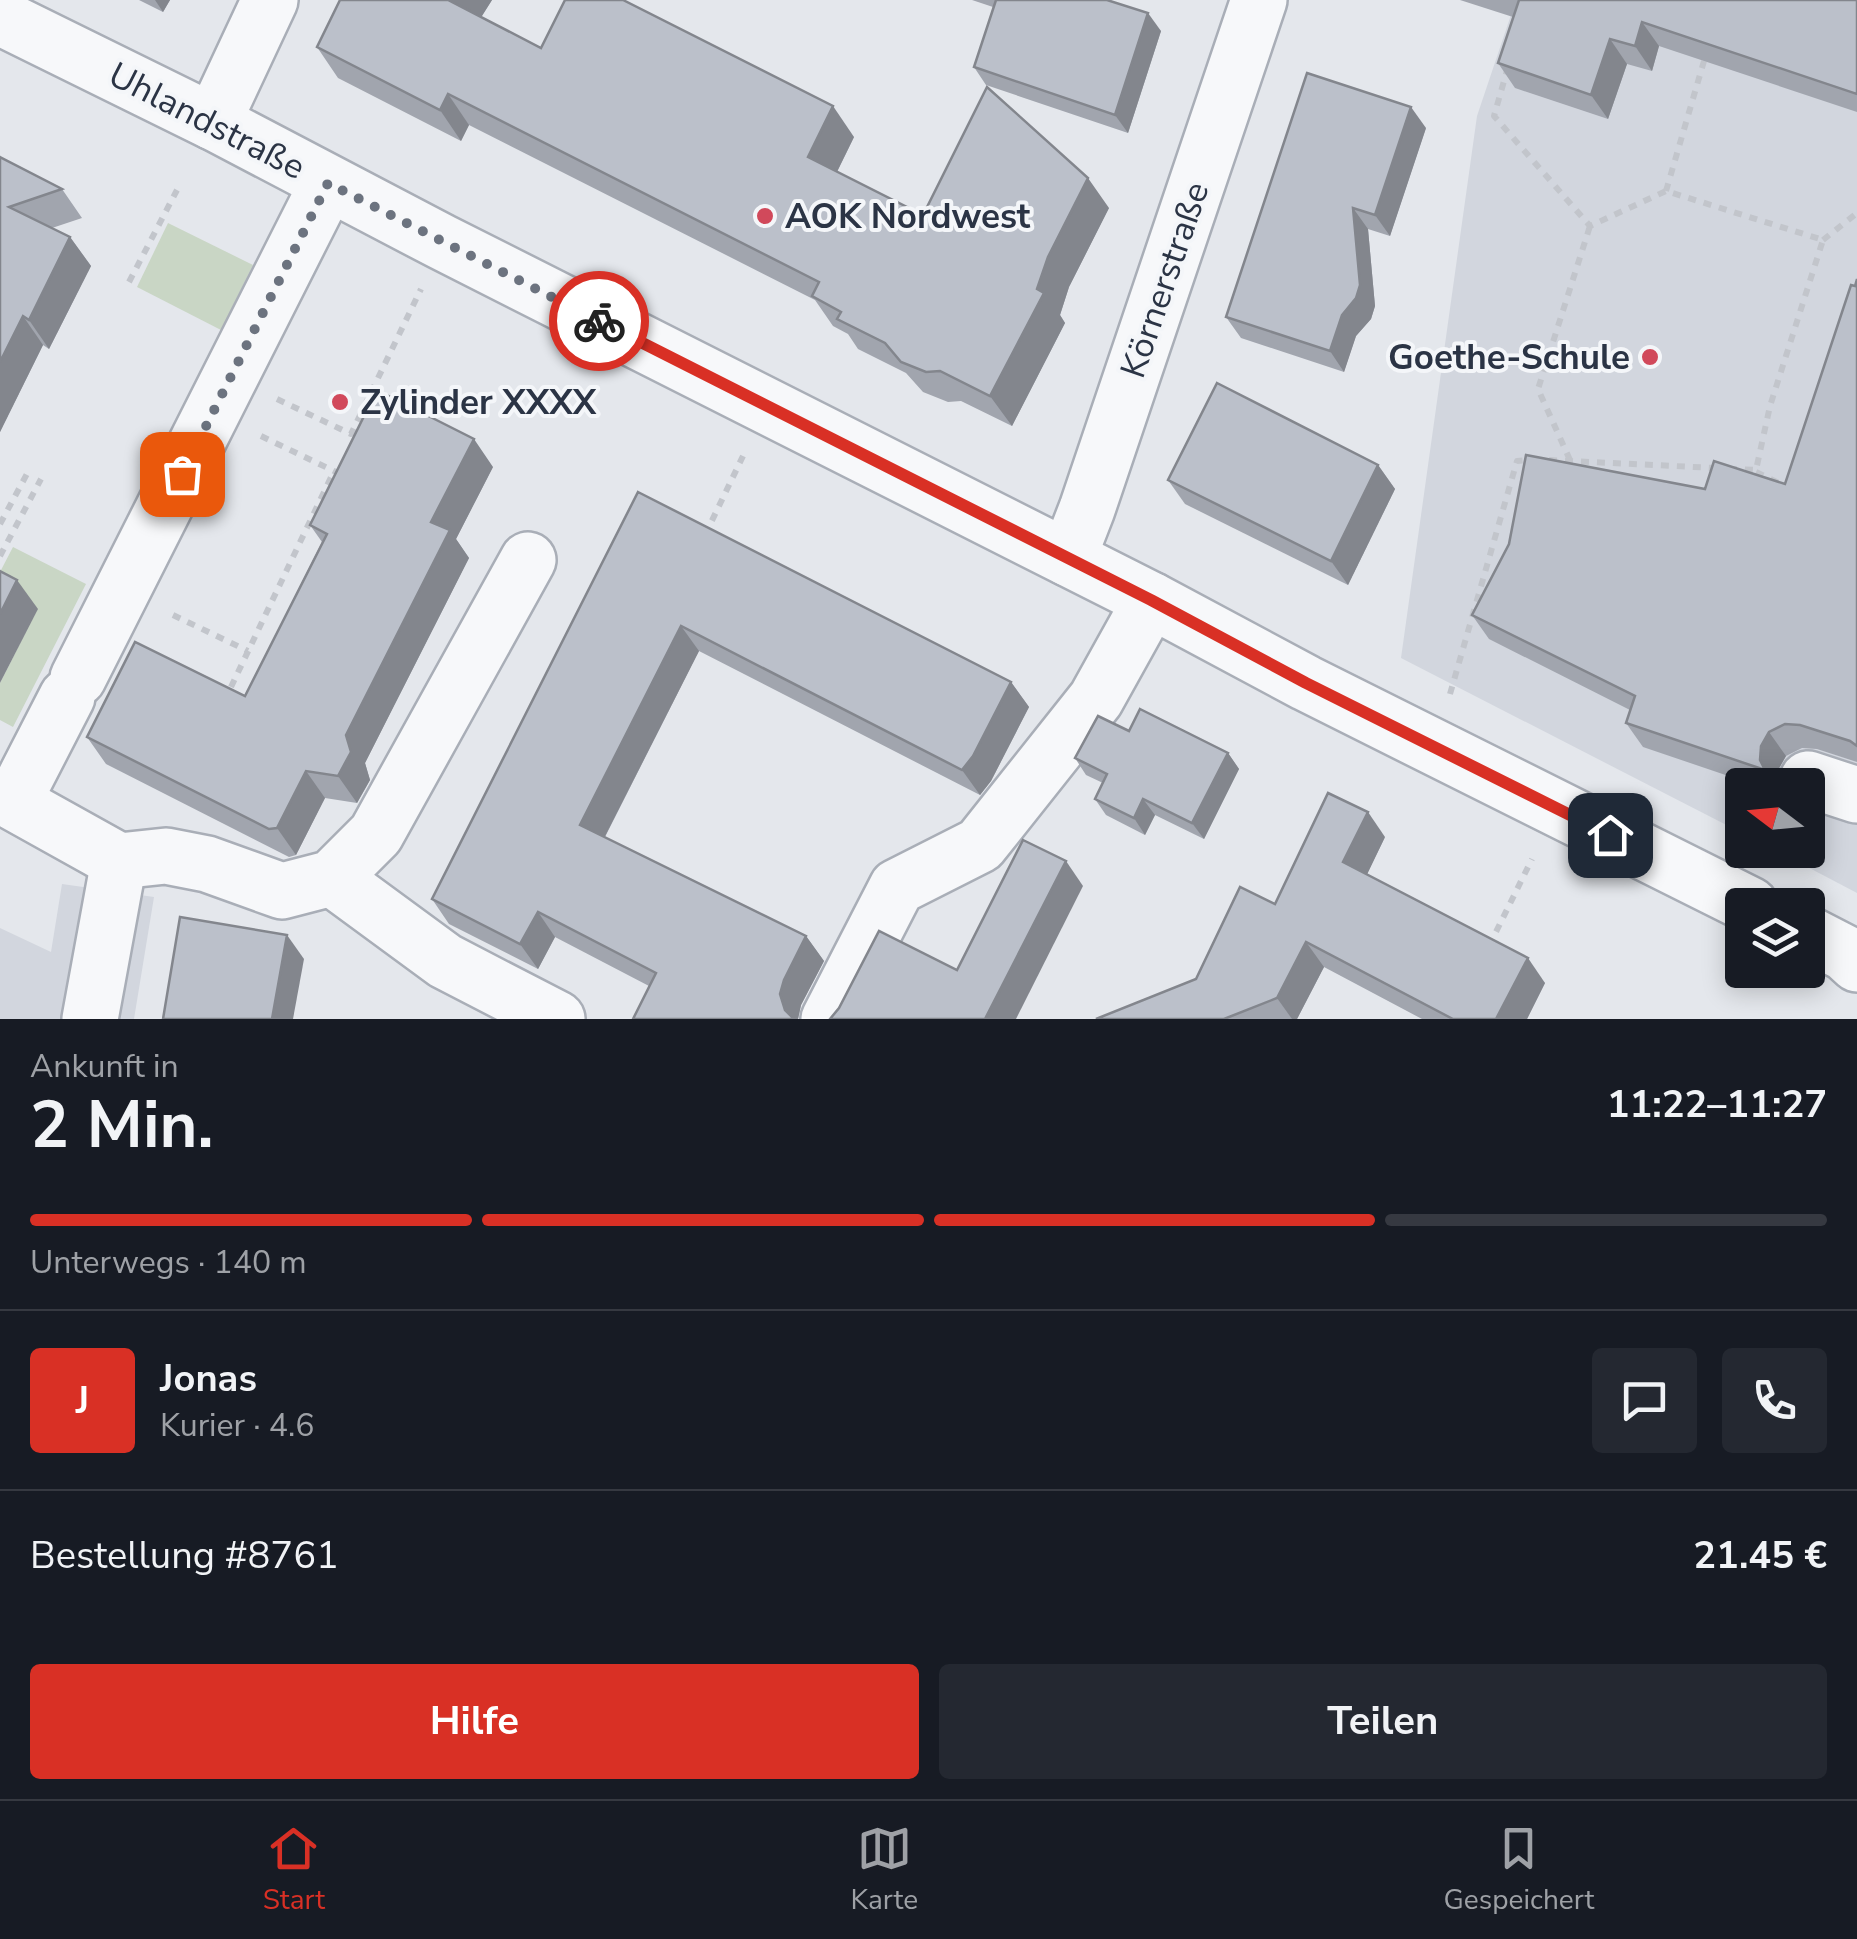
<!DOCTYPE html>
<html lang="de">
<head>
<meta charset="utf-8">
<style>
	body { margin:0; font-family:"Nunito Sans",sans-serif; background:#242831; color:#f1f3f6; height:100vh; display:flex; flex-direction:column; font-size:38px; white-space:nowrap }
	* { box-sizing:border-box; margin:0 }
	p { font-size:32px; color:#9ea1a6 }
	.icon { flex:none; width:55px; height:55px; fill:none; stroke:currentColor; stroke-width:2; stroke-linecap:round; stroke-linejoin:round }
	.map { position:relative; height:1019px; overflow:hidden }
	.sheet { display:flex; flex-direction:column; background:#171b24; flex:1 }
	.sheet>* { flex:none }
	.needle { width:65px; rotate:286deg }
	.tools { position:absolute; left:1725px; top:768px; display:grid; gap:20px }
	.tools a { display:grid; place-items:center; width:100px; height:100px; border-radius:10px; background:#171b24; box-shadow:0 5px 25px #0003; font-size:50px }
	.pin { position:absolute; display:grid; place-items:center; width:85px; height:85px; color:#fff; margin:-42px; border-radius:20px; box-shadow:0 5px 15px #0006 }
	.courier { position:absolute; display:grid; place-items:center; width:100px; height:100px; margin:-50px; border:8px solid #d93025; border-radius:50%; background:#fff; color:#222; box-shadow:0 2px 12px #0007 }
	.summary em { font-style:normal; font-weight:700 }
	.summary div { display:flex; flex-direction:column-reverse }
	.summary { display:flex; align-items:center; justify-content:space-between; height:170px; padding:0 30px }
	h1 { font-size:65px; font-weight:700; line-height:75px }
	.bar { display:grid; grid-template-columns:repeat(4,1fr); gap:15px 10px; align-content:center; height:120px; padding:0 30px }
	.bar i { height:12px; border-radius:8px; background:#363941 }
	.bar .selected { background:#d93025 }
	.bar p { grid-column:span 4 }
	.line { display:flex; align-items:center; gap:25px; padding:0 30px; border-top:2px solid #363941 }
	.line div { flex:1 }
	.round { display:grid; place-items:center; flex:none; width:105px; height:105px; border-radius:10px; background:#242831 }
	.action { display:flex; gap:20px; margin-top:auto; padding:20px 30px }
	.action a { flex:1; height:115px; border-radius:10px; background:#d93025; color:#fff; font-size:40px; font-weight:700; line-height:115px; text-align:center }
	.action a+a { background:#242831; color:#f1f3f6 }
	.tabs { display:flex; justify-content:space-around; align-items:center; height:140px; border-top:2px solid #363941; background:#171b24; font-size:28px; color:#9ea1a6 }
	.tabs a { display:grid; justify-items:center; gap:5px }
	.tabs .selected { color:#d93025 }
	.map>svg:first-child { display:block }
	.built { fill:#d2d6de }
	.green { fill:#c9d6c5 }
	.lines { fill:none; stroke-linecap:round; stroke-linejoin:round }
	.minor-casing { stroke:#a9aeb7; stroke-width:60 }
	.path { stroke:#c2c5cb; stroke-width:6; stroke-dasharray:8 8; stroke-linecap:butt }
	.minor { stroke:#f7f8fa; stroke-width:55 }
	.wall { fill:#a1a5ae }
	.shaded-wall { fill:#83868d }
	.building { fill:#bbc0ca; stroke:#83868d; stroke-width:2.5 }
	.done { stroke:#6c737f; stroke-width:10; stroke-dasharray:0 18 }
	.route { stroke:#d93025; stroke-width:12 }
	.poi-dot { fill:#d1495b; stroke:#f4f6f9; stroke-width:4 }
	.labels { text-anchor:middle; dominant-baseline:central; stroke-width:8; stroke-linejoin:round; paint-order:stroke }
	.street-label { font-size:35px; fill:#2b3445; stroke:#f4f6f9 }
	.poi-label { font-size:35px; font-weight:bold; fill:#2b3445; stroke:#f4f6f9; text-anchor:start }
</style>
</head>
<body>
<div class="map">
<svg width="1857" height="1019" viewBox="0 0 1857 1019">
	<rect width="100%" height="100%" fill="#e4e7ec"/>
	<g class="built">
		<path d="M 1516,0 L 1857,0 L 1857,893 L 1775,850 L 1808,850 L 1808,785 L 1742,785 L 1742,833 L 1401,658 L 1477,116 Z"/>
		<path d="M 62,884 L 154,897 L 134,1019 L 0,1019 L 0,928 L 51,952 Z"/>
	</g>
	<g class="green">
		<path d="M 168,223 L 253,265 L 221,330 L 137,287 Z"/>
		<path d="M 13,547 L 86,584 L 13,727 L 0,720 L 0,683 L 37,610 L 0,572 Z"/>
	</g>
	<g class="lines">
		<defs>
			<g id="minor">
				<path d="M 0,17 L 213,122 L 442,242 L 1151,600 L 1306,683 L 1750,905"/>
				<path d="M 213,122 L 270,0"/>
				<path d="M 1068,558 L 1087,509 L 1259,0"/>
				<path d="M 78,678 L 328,183"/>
				<path d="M 67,697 L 13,802 L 119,861"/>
				<path d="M 1808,779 L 1857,795"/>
				<path d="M 119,861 L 166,856 L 207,864 L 282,891 L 332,878 L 376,834 L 528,560"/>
				<path d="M 332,878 L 445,961 L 557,1019"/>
				<path d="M 1808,934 L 1845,953 L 1857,964"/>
				<path d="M 90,1019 L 119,861"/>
				<path d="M 829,1019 L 897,887 L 980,845 L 1096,699 L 1151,600"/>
			</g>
		</defs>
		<use href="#minor" class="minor-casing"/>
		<g class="path">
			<path d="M 1508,67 L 1494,116 L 1590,226 L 1666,191 L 1823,240 L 1770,406 L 1756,470 L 1733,469"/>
			<path d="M 1666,191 L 1704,61"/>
			<path d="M 1823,240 L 1857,213"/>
			<path d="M 129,282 L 177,190"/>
			<path d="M 277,399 L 351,434 L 421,289"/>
			<path d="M 261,436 L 336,472"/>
			<path d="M 1549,460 L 1716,468"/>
			<path d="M 1570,460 L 1538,389 L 1590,226"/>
			<path d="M 1756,472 L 1783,485"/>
			<path d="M 0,524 L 28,472"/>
			<path d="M 705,535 L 743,456"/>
			<path d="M 0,556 L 41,479"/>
			<path d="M 173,615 L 248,651"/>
			<path d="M 231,687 L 334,471"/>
			<path d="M 1450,694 L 1517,461 L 1531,460"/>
			<path d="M 1489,946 L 1532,859"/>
		</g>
		<use href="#minor" class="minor"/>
	</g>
	<g class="wall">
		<path d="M 139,0 L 170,0 L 163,12 Z"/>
		<path d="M 340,0 L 492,0 L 481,17 L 541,48 L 854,137 L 837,172 L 923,215 L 1109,208 L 1069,287 L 1060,315 L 1065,323 L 1012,426 L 961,401 L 948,402 L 923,392 L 906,373 L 858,349 L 848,334 L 833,326 L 815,300 L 469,125 L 461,141 L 338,78 L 317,47 Z"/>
		<path d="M 972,0 L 1107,0 L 1161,31 L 1128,133 L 986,85 L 974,67 L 993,7 Z"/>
		<path d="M 1460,0 L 1857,0 L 1857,112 L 1659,46 L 1652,71 L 1627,64 L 1608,119 L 1515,88 L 1498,63 L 1513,17 Z"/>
		<path d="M 1426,128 L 1390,236 L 1368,229 L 1375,306 L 1371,319 L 1356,336 L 1344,372 L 1241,338 L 1226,317 Z"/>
		<path d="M 0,157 L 62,189 L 82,218 L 52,228 L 70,237 L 91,266 L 49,349 L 43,345 L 0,432 Z"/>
		<path d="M 1857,279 L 1857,762 L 1817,749 L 1802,748 L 1786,756 L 1778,770 L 1778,785 L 1755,785 L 1643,747 L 1626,723 L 1630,710 L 1489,639 L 1472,615 L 1705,489 L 1785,484 Z"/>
		<path d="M 1378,465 L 1395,489 L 1348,585 L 1185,504 L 1168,480 Z"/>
		<path d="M 493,467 L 456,539 L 469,558 L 467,562 L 365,763 L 370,780 L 357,803 L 325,798 L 296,855 L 289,857 L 106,764 L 87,737 L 245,696 L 322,542 L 310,525 Z"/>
		<path d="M 638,492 L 1011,682 L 1029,707 L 991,781 L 980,795 L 699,651 L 605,837 L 806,936 L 824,961 L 801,1005 L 798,1019 L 633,1019 L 649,986 L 555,937 L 538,969 L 449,924 L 432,899 Z"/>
		<path d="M 1129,731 L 1228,753 L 1239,769 L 1204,839 L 1155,815 L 1145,835 L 1106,815 L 1095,799 L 1103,783 L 1086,775 L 1075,758 Z"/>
		<path d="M 1385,837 L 1367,874 L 1545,983 L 1527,1019 L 1422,1019 L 1324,967 L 1297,1019 L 1096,1019 L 1196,979 L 1275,904 Z"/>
	</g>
	<g class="shaded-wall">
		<path d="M 155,0 L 170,0 L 163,12 Z"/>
		<path d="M 451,0 L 492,0 L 472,32 L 450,1 Z"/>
		<path d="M 1148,13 L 1161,31 L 1128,133 L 1115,115 Z"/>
		<path d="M 1642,22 L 1659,46 L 1652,71 L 1635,46 Z"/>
		<path d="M 1610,39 L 1627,64 L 1608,119 L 1591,95 Z"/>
		<path d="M 448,94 L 469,125 L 461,141 L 440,110 Z"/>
		<path d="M 833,106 L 854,137 L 829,188 L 808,157 Z"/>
		<path d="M 1411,107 L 1426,128 L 1390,236 L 1375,215 Z"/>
		<path d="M 1088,178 L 1109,208 L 1069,287 L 1060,315 L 1065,323 L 1012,426 L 990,396 L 1037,289 L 1048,257 Z"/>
		<path d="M 1353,208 L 1368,229 L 1375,306 L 1371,319 L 1356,336 L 1344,372 L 1330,351 L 1342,315 Z"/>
		<path d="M 70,237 L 91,266 L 49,349 L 29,320 Z"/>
		<path d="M 23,316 L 43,345 L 0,432 L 0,362 Z"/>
		<path d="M 474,439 L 493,467 L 456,539 L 469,558 L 365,763 L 370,780 L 357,803 L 338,776 L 346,735 L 431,522 Z"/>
		<path d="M 1378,465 L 1395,489 L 1348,585 L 1331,561 Z"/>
		<path d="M 17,580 L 38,609 L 0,683 L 0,614 Z"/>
		<path d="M 681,626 L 699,651 L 598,850 L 580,825 Z"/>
		<path d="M 1011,682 L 1029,707 L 991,781 L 980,795 L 962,770 Z"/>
		<path d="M 1769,732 L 1786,756 L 1778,770 L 1778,785 L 1775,785 L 1765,770 L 1760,760 L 1761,746 Z"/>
		<path d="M 1228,753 L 1239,769 L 1204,839 L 1192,823 Z"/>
		<path d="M 306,771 L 325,798 L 296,855 L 277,828 Z"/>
		<path d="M 1143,799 L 1155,815 L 1145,835 L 1134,818 Z"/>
		<path d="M 1368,812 L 1385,837 L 1361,887 L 1343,862 Z"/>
		<path d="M 1066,861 L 1083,886 L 1016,1019 L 985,1019 Z"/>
		<path d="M 538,912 L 555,937 L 538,969 L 520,944 Z"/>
		<path d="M 287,935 L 304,959 L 293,1019 L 272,1019 Z"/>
		<path d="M 806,936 L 824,961 L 801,1005 L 798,1019 L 791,1019 L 785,1010 L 780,994 L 784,980 Z"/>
		<path d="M 1306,942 L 1324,967 L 1297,1019 L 1292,1019 L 1277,998 Z"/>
		<path d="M 1528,958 L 1545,983 L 1527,1019 L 1496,1019 Z"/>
	</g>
	<g class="building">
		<path d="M 340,0 L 451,0 L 450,1 L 541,48 L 565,0 L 623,0 L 833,106 L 808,157 L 923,215 L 987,87 L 1088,178 L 1048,257 L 1037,289 L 1044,293 L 990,396 L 940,371 L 926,372 L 901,362 L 885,343 L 837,319 L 841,312 L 812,296 L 819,282 L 448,94 L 440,110 L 317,47 Z"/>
		<path d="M 996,0 L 1107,0 L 1148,13 L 1115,115 L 974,67 Z"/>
		<path d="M 1519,0 L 1857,0 L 1857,94 L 1642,22 L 1635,46 L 1610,39 L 1591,95 L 1498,63 Z"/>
		<path d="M 1307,73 L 1411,107 L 1375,215 L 1353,208 L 1360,285 L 1356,298 L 1342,315 L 1330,351 L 1226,317 Z"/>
		<path d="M 0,157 L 62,189 L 9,207 L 70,237 L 29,320 L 23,316 L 0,362 Z"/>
		<path d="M 1857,279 L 1857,746 L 1850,741 L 1800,725 L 1785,724 L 1769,732 L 1761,746 L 1760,760 L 1765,770 L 1626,723 L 1635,696 L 1472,615 L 1509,544 L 1526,455 L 1705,489 L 1714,461 L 1785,484 L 1851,285 L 1855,286 Z"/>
		<path d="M 1217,383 L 1378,465 L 1331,561 L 1168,480 Z"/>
		<path d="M 377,390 L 474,439 L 431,522 L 450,530 L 346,735 L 351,752 L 338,776 L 306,771 L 277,828 L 269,829 L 87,737 L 135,642 L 245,696 L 327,534 L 310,525 Z"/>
		<path d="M 638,492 L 1011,682 L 973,756 L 962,770 L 681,626 L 580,825 L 806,936 L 784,980 L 780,994 L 785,1010 L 794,1019 L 633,1019 L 656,973 L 538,912 L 520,944 L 432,899 Z"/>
		<path d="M 0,571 L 17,580 L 0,614 Z"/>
		<path d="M 1140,709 L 1228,753 L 1192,823 L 1143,799 L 1134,818 L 1095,799 L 1107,774 L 1075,758 L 1098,716 L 1129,731 Z"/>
		<path d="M 1328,793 L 1368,812 L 1343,862 L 1528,958 L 1496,1019 L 1453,1019 L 1306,942 L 1277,998 L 1224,1019 L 1096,1019 L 1196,979 L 1240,887 L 1275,904 Z"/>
		<path d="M 1023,840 L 1066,861 L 985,1019 L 830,1019 L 839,1008 L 879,931 L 957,970 Z"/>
		<path d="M 180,917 L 287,935 L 272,1019 L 163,1019 Z"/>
	</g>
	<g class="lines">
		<path class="done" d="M 182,474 L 328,183 L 599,321"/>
		<path class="route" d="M 599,321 L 1151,600 L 1306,683 L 1610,835"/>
	</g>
	<g class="poi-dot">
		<circle cx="765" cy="216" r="10"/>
		<circle cx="1650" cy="357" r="10"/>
		<circle cx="340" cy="402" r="10"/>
	</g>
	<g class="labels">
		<g class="street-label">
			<text transform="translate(207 121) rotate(27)">Uhlandstraße</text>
			<text transform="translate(1165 280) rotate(-71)">Körnerstraße</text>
		</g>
		<g class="poi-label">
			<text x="785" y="216">AOK Nordwest</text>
			<text x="1630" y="357" text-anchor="end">Goethe-Schule</text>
			<text x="360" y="402">Zylinder XXXX</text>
		</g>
	</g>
</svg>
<div class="tools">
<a><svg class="needle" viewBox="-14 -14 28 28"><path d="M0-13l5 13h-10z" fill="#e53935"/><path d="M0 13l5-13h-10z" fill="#9ea1a6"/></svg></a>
<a><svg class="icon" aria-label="layers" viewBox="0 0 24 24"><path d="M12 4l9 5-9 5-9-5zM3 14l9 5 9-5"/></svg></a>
</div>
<div class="pin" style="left:182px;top:474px;background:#ea580c"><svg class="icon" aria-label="bag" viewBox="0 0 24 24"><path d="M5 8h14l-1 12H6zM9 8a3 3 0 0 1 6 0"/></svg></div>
<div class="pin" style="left:1610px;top:835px;background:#1f2937"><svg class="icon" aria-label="home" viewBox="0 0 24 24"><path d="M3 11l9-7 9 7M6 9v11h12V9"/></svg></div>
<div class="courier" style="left:599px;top:321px"><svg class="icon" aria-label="bike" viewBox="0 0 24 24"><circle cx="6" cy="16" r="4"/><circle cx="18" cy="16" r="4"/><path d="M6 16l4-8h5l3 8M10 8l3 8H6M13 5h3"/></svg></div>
</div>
<section class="sheet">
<div class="summary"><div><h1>2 Min.</h1><p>Ankunft in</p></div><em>11:22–11:27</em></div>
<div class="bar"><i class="selected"></i><i class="selected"></i><i class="selected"></i><i></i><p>Unterwegs · 140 m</p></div>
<div class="line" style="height:180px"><b class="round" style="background:#d93025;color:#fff">J</b><div><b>Jonas</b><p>Kurier · 4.6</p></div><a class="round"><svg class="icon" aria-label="chat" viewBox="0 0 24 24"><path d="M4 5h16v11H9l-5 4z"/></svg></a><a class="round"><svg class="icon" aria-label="phone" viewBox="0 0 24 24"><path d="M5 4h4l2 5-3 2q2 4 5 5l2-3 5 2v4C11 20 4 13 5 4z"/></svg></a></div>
<div class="line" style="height:130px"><div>Bestellung #8761</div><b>21.45 €</b></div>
<div class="action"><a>Hilfe</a><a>Teilen</a></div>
</section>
<nav class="tabs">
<a class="selected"><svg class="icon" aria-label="home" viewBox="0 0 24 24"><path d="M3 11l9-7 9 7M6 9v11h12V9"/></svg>Start</a>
<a><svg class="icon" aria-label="map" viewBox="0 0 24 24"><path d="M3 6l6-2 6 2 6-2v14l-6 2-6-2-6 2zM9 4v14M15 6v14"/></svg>Karte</a>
<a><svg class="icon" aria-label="saved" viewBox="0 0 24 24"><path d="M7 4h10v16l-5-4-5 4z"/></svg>Gespeichert</a>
</nav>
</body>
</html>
